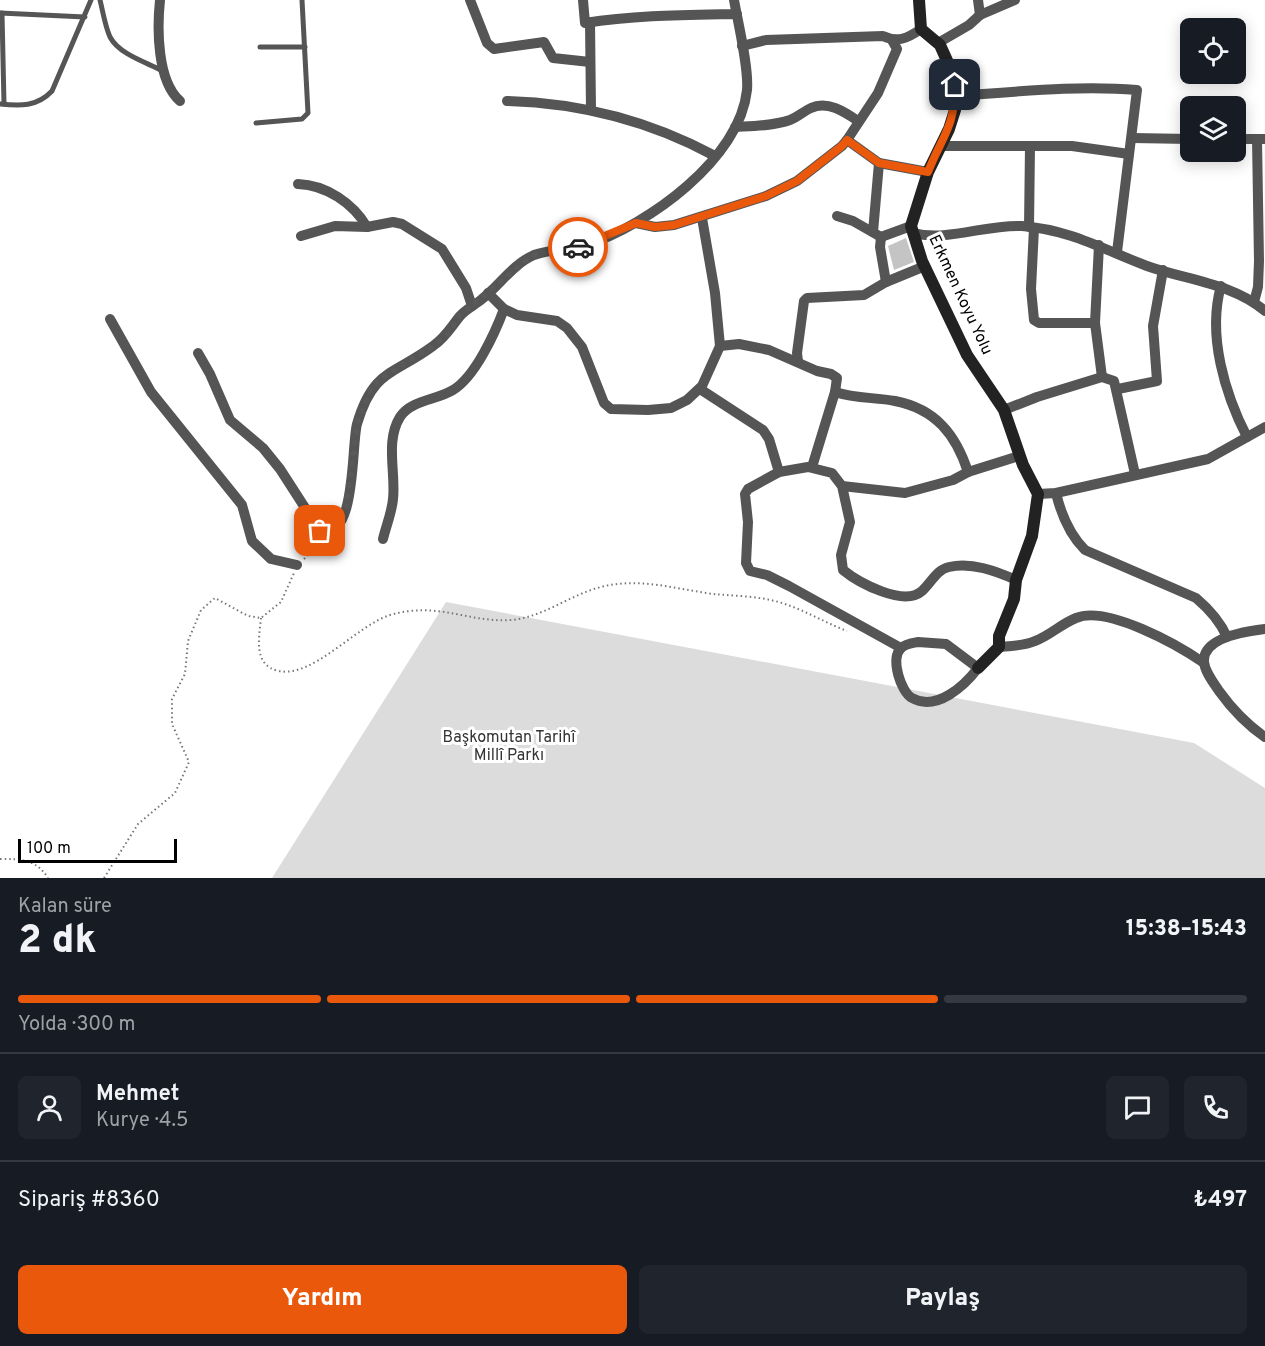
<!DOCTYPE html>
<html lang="tr">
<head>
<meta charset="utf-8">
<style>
	body { margin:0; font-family:Overpass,sans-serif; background:#20242c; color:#f1f3f6; height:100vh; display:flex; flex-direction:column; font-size:22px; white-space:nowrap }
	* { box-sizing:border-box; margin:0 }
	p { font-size:20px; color:#9ea1a6 }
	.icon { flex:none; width:33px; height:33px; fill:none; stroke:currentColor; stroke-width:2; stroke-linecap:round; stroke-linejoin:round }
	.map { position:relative; height:878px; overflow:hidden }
	.details { display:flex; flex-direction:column; background:#171b24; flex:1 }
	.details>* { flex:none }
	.buttons { position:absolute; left:1180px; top:18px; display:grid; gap:12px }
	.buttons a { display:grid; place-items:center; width:66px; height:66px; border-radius:9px; background:#171b24; box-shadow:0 3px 15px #0003; font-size:30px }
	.scale { position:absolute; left:18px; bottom:15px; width:159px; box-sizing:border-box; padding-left:6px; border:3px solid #000; border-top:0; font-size:16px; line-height:21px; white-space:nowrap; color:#000; -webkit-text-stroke:4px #fff; paint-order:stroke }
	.pin { position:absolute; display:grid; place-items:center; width:51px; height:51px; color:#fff; margin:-26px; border-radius:12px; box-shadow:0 3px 9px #0006 }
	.courier { position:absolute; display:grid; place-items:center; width:60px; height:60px; margin:-30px; border:4px solid #ea580c; border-radius:50%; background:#fff; color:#222; box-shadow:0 2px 8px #0007 }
	.summary em { font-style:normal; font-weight:800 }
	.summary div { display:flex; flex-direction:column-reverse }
	.summary { display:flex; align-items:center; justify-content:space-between; height:102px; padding:0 18px }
	h1 { font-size:39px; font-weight:800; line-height:45px }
	.bar { display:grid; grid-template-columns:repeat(4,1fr); gap:9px 6px; align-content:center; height:72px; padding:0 18px }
	.bar i { height:8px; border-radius:4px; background:#363941 }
	.bar .selected { background:#ea580c }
	.bar p { grid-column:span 4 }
	.line { display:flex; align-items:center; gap:15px; padding:0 18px; border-top:2px solid #363941 }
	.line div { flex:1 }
	.round { display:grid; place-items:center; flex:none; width:63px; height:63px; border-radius:9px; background:#20242c }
	.cta { display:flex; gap:12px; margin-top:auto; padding:12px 18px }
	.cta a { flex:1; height:69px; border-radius:9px; background:#ea580c; color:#fff; font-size:24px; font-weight:800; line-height:69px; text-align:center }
	.cta a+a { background:#20242c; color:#f1f3f6 }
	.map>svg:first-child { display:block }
	.green { fill:#dcdcdc }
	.building { fill:#c4c4c4 }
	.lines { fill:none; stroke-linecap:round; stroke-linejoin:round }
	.path { stroke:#777; stroke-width:2; stroke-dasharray:1.5 3; stroke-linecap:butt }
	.lane { stroke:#555; stroke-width:5 }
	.street { stroke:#555; stroke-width:10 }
	.secondary { stroke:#222; stroke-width:12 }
	.done { stroke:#595959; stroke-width:6; stroke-dasharray:0 10.8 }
	.route { stroke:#ea580c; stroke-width:8 }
	.labels { text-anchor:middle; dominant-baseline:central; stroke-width:6; stroke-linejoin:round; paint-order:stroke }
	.street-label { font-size:16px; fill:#000; stroke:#fff }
	.park-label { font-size:16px; fill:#333; stroke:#fff }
</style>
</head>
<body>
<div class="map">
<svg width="1265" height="878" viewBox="0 0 1265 878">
	<rect width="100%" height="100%" fill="#fff"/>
	<path class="green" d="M 446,602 L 1194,743 L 1265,788 L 1265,878 L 272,878 Z"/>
	<path class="building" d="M 906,238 L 914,262 L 894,270 L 888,246 Z"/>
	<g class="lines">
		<g class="path">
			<path d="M 304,559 L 321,542"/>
			<path d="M 261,618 C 259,638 253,666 279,671 C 313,678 356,626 390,615 C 438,601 468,623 511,620 C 545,617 572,593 605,586 C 642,578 676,589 713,594 C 736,596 762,596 785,604 C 806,611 826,623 847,631"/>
			<path d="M 0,859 C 21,859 36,859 48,878"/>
			<path d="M 104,878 L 138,824 L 175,793 L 189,762 L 172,724 L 172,699 L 185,674 L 188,641 L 201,610 L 215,598 L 248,616 L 261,618 L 281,602 L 294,573"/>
		</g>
		<g class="lane">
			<path d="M 100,0 C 103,12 105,26 110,37 C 119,54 145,62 161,70"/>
			<path d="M 0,13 L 85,17"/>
			<path d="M 2,13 L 4,104"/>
			<path d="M 260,47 L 305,47"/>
			<path d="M 0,104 C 20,106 37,107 52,91 L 91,0"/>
			<path d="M 256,123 L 302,119 L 308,113 L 302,0"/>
		</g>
		<g class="street">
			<path d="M 160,0 C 157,29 157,81 180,101"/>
			<path d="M 470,0 L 487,43 L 494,49 L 544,42 L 553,58 L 590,62"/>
			<path d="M 583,0 L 585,23 C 635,15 685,15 737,14"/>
			<path d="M 978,0 L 980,15 L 1015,0"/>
			<path d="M 590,22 L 591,110"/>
			<path d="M 938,43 L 969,25 L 980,15"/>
			<path d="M 742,46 L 766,40 L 883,36 C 898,43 908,38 921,29"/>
			<path d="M 955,96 C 1015,92 1076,85 1137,90 L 1117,252"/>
			<path d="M 507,101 C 581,103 650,121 715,156"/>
			<path d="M 735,127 C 753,126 773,126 790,120 C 798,117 804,111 811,108 C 827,100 845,112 858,121"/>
			<path d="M 1132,138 L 1191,139"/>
			<path d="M 1236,139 L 1265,139"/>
			<path d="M 847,140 L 879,163 L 928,172"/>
			<path d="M 941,146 L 1072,146 L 1129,154"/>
			<path d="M 298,184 C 326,185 353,203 367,227"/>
			<path d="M 837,216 L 853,221 L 881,237"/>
			<path d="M 636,223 L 655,227 L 674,225 L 766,196 L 797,181 L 842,146 L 847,140 L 878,93 L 897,49 L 892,40"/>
			<path d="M 1029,227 L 1030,146"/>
			<path d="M 1034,228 L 1031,289 L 1034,320 L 1039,323 L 1095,323"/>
			<path d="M 873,232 L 879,163"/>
			<path d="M 913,233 C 948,242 986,224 1022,226 C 1071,230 1102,249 1147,266 C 1186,280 1232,283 1265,311"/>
			<path d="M 301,236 L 335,226 L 367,227 L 393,222 L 402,224 L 442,249 L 466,288 L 472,306"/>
			<path d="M 881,237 L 880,247 L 886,282"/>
			<path d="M 881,237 L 911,226"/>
			<path d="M 1099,245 L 1095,323 L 1102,377"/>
			<path d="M 1221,286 C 1207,335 1225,394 1247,437"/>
			<path d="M 488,293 L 504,309 L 517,315 L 557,321 L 567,328 L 582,347 L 604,403 L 611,409 L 648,410 L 671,408 L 687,400 L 702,386 L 720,346 L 715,293 L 702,218"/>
			<path d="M 1254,302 L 1258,287 L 1259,261 L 1257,139"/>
			<path d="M 110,319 L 151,392 L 242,505 L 252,541 L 271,559 L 297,565"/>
			<path d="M 720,346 L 739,344 L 769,350 L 817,371 L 831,374 L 837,378 L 835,392 L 812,467"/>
			<path d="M 198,353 L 210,374 L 230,420 L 263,448 L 280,469 L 320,531 C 357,542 351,446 357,424 C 373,369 394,375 433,346 C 446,337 451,327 460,316 C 466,309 475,305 482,299 C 499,286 513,264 534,255 C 550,249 570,250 587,245 C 648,225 740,159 747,90 C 749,68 738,23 734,0"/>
			<path d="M 798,361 L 797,353 L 804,301 L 807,298 L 864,295 L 886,282 L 925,266"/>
			<path d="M 700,389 L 763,430 L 769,439 L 779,472"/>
			<path d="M 1118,389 L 1157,381 L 1153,326 L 1163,270"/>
			<path d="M 835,392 C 856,399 875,397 895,401 C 936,409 956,435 968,472 L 1019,456"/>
			<path d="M 1004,410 L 1037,397 L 1102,377 L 1114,381 L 1135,474"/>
			<path d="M 842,486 L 905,493 L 953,480 L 968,472"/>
			<path d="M 1056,493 C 1061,514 1069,534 1085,550 L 1196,598 C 1209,609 1220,621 1227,637"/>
			<path d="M 1038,494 L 1056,493 L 1208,459 L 1265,427"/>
			<path d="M 383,539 C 386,526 392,512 393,499 C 396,473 385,441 400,417 C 411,400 437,400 453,390 C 475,377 495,333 504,309"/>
			<path d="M 1265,629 C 1248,631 1202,637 1204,662 C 1205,672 1213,682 1219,691 C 1232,709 1246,724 1265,737"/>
			<path d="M 918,642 L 946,644 L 978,668 C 965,685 937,712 912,698 C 901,692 890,659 901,648 C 905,644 912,643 918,642 Z"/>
			<path d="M 999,647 C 1011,646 1024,646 1035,641 C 1049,636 1061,624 1076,618 C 1107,605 1178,645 1204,663"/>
			<path d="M 901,648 L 789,586 L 767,575 L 750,571 L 746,563 L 748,522 L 745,494 L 748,489 L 779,472 L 808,467 L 832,473 L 842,486 L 850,522 L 841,555 L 843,570 C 859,583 904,607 922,591 C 932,582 936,570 949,567 C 972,562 996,571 1016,580"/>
		</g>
		<path class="secondary" d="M 919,0 L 921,29 L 940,45 L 949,65 L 955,85 L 955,110 L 949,129 L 928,172 L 911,226 L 922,261 L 967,355 L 1004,410 L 1023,465 L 1038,494 L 1032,536 L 1016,580 L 1014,599 L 999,636 L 999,647 L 978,668"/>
	</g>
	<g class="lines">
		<path class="done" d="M 320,531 L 328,534 L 334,531 L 344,518 L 358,421 L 371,389 L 378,380 L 433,346 L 448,334 L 460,315 L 533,255 L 578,247"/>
		<path class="route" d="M 578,247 L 636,223 L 655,227 L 674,225 L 766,196 L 797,181 L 842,146 L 847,140 L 879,163 L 928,172 C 942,136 955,128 955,85"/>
	</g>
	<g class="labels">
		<g class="street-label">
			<text transform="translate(960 295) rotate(65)">Erkmen Koyu Yolu</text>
		</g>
		<g class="park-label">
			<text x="509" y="738">Başkomutan Tarihî<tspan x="509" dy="18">Millî Parkı</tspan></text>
		</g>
	</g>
</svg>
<div class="buttons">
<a><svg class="icon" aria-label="locate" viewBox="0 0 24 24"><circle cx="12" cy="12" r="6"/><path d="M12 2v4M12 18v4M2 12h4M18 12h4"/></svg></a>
<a><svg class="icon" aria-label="layers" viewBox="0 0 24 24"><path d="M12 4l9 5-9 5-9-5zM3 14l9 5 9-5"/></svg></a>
</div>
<div class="scale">100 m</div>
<div class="pin" style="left:320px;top:531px;background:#ea580c"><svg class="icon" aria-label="bag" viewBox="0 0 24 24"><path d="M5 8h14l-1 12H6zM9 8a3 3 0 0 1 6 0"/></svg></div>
<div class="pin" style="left:955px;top:85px;background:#1f2937"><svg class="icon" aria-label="home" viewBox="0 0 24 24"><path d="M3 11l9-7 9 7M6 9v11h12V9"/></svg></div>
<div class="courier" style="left:578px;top:247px"><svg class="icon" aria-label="car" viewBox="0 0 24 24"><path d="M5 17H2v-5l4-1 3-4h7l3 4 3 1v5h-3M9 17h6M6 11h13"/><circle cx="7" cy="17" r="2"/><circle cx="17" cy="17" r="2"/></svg></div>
</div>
<section class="details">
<div class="summary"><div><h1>2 dk</h1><p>Kalan süre</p></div><em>15:38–15:43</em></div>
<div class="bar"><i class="selected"></i><i class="selected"></i><i class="selected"></i><i></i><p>Yolda · 300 m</p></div>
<div class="line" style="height:108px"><a class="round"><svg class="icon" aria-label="person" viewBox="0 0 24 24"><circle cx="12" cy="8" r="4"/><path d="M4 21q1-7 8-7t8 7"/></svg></a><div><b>Mehmet</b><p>Kurye · 4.5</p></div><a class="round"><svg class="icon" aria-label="chat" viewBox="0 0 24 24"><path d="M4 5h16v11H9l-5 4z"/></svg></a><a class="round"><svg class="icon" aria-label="phone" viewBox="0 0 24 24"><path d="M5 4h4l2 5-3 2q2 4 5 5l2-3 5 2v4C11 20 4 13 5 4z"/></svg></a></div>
<div class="line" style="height:78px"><div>Sipariş #8360</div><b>₺497</b></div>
<div class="cta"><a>Yardım</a><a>Paylaş</a></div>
</section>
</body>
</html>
